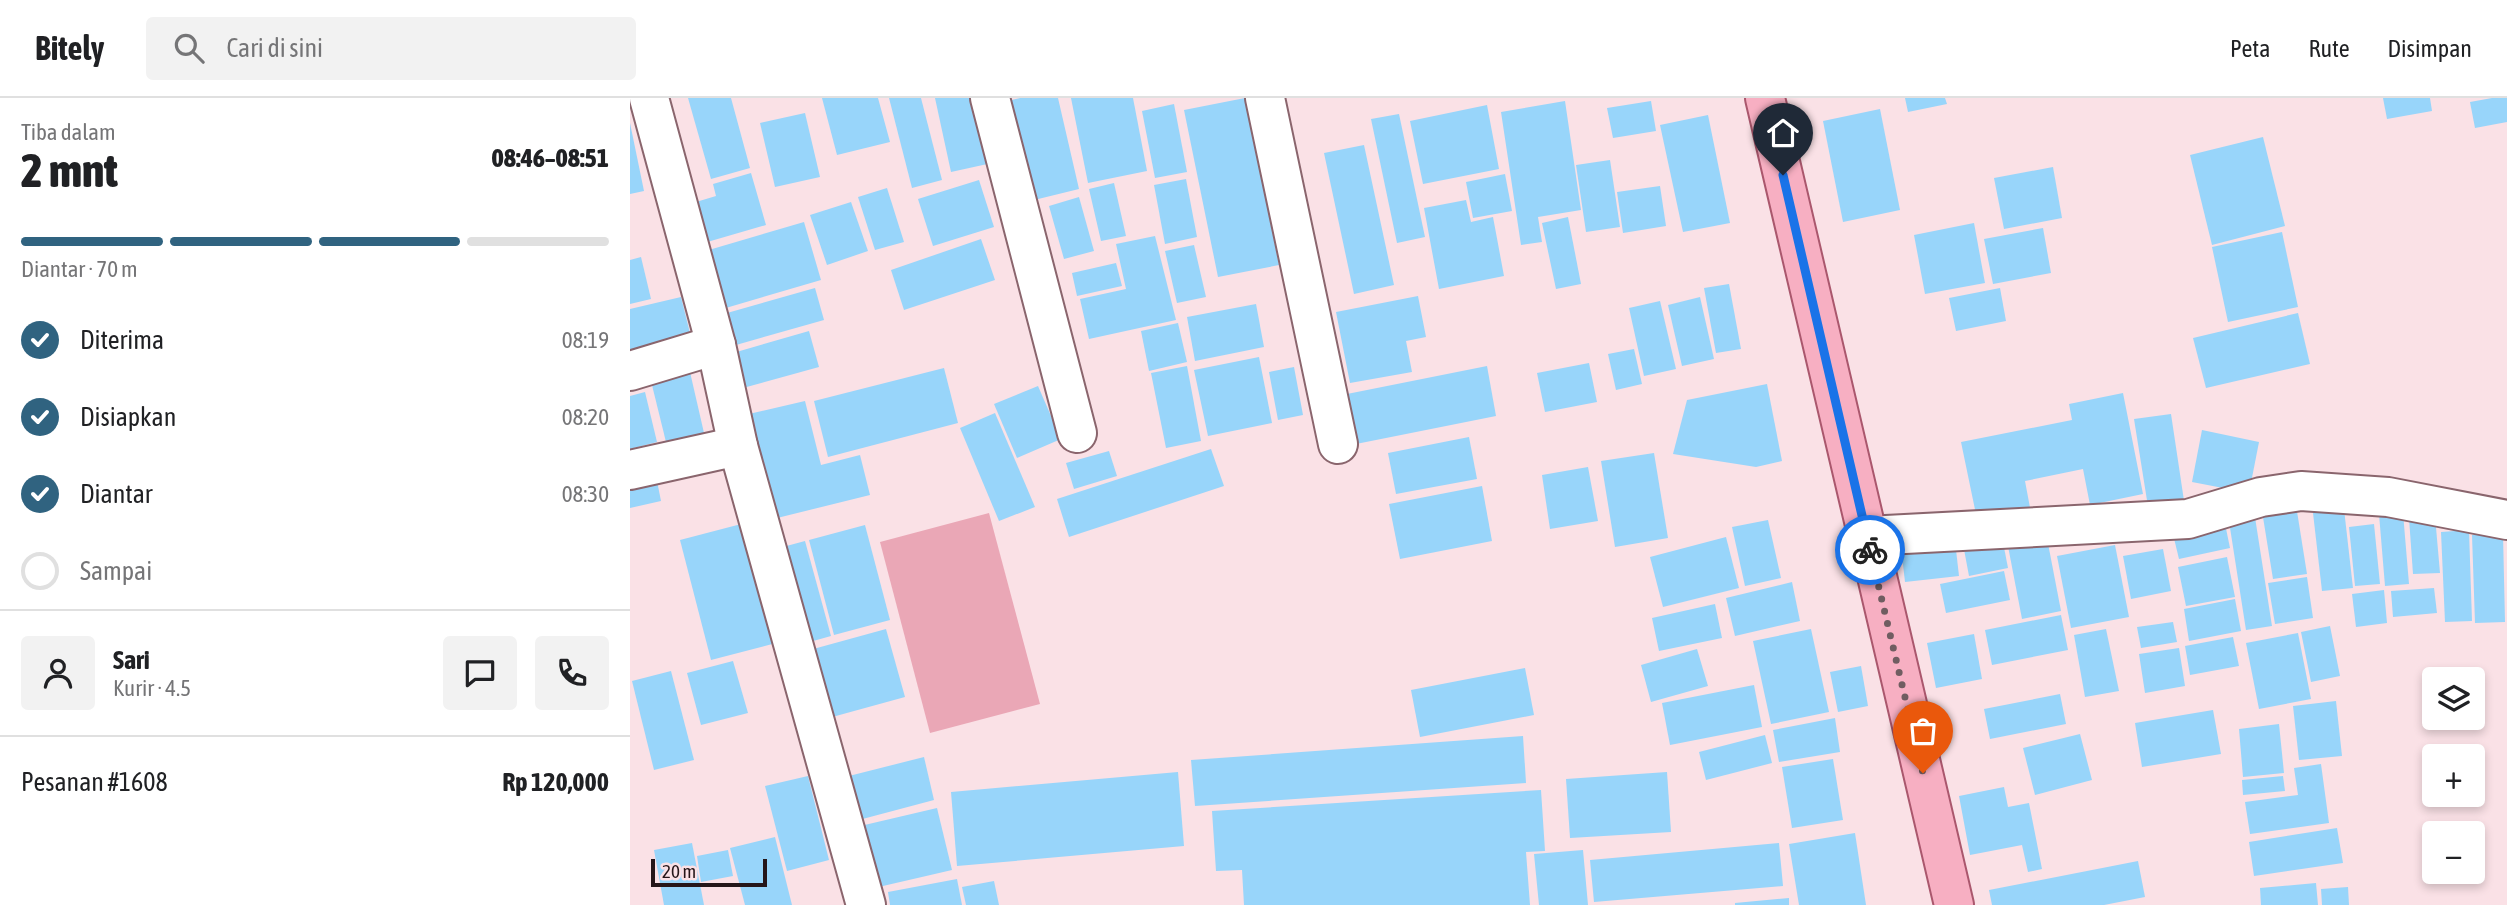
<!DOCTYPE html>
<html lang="id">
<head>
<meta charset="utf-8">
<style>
	body { margin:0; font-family:"Asap Condensed",sans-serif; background:#f2f2f2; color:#202124; height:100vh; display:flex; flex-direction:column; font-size:26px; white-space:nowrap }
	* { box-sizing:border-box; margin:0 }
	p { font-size:23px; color:#757577 }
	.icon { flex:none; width:38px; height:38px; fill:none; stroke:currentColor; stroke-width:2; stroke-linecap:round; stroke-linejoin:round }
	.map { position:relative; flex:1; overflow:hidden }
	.sheet { display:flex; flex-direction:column; background:#fff; width:630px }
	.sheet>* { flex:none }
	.fabs { position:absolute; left:1792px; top:569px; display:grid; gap:14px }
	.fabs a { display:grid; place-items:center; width:63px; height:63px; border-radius:7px; background:#fff; box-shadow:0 4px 10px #0003; font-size:35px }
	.scale { position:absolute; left:21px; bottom:18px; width:116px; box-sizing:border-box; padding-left:7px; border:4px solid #251619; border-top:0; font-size:19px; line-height:24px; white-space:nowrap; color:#251619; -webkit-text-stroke:5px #fae1e6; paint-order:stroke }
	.pin { position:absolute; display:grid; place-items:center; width:60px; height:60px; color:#fff; margin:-72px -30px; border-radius:50% 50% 50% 0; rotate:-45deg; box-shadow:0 0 7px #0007 }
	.pin .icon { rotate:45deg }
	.courier { position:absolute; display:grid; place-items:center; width:70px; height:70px; margin:-35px; border:5px solid #1a73e8; border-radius:50%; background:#fff; color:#222; box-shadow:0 2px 9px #0007 }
	.summary em { font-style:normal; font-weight:800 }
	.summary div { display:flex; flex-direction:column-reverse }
	.summary { display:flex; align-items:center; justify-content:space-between; height:119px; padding:0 21px }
	h1 { font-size:46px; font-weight:800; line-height:52px }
	.bar { display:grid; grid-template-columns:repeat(4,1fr); gap:10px 7px; align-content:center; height:84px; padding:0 21px }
	.bar i { height:9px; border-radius:5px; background:#e0e0e0 }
	.bar .on { background:#306380 }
	.bar p { grid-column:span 4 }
	.line { display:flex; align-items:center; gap:18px; padding:0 21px; border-top:2px solid #e0e0e0 }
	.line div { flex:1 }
	.round { display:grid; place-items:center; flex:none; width:74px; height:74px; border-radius:7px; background:#f2f2f2 }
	ol { padding:0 21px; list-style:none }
	li { display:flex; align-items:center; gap:21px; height:77px }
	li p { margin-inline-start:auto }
	li .icon { padding:7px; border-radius:50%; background:#306380; color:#fff; stroke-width:4 }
	li:last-child { color:#757577 }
	li i { width:38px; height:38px; border:4px solid #e0e0e0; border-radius:50% }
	header { display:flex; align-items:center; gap:42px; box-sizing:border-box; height:98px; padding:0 35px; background:#fff; border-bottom:2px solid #e0e0e0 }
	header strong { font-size:33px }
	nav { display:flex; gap:38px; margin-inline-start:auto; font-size:24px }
	.search { width:490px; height:63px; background:#f2f2f2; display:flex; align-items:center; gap:18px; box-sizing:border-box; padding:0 24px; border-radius:7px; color:#757577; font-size:26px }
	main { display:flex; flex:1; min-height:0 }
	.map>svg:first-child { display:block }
	.green { fill:#eaa7b6 }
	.building { fill:#98d5fa }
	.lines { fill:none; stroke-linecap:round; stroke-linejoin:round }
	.minor-casing { stroke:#8a656d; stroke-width:42 }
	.major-casing { stroke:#aa576d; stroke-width:42 }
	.minor { stroke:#fff; stroke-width:38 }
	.major { stroke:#f7afc2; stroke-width:38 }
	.done { stroke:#705d61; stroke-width:7; stroke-dasharray:0 12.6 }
	.route { stroke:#1a73e8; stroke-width:9 }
</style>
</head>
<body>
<header>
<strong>Bitely</strong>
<div class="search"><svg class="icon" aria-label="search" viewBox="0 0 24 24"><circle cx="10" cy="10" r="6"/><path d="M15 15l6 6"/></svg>Cari di sini</div>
<nav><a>Peta</a><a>Rute</a><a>Disimpan</a></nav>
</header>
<main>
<section class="sheet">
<div class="summary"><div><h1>2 mnt</h1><p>Tiba dalam</p></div><em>08:46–08:51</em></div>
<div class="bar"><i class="on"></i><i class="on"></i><i class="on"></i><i></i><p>Diantar · 70 m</p></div>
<ol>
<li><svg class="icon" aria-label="check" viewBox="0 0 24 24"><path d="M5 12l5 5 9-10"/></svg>Diterima<p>08:19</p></li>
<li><svg class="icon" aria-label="check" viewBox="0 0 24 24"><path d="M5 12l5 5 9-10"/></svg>Disiapkan<p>08:20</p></li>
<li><svg class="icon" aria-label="check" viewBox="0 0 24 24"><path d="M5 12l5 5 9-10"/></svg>Diantar<p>08:30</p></li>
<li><i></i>Sampai</li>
</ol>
<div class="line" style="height:126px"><a class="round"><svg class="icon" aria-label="person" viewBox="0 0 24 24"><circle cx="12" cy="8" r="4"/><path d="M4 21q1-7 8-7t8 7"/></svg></a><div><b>Sari</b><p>Kurir · 4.5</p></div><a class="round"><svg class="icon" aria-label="chat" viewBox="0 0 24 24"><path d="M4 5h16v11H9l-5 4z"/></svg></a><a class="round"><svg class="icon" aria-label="phone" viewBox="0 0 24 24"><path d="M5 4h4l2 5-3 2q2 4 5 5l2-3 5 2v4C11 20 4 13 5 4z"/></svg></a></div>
<div class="line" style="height:91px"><div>Pesanan #1608</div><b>Rp 120,000</b></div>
</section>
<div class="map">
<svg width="1877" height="807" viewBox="0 0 1877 807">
	<rect width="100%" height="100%" fill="#fae1e6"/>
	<path class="green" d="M 359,415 L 410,606 L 300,635 L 250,444 Z"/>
	<g class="building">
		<path d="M 58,0 L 101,0 L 120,70 L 81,81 Z"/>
		<path d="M 192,0 L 248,0 L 260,44 L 207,57 Z"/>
		<path d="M 259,0 L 291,0 L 312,82 L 282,90 Z"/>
		<path d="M 305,0 L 348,0 L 362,65 L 321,74 Z"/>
		<path d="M 390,0 L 428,0 L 449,91 L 396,104 L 373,4 Z"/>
		<path d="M 441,0 L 503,0 L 517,73 L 458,85 Z"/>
		<path d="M 615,0 L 649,167 L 588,179 L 554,12 Z"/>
		<path d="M 1275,0 L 1315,0 L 1317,6 L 1278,14 Z"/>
		<path d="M 1753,0 L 1800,0 L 1802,13 L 1757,21 Z"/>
		<path d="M 1862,0 L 1877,0 L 1877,24 L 1845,30 L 1840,4 Z"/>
		<path d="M 935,3 L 951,112 L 908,119 L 912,144 L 891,147 L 871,14 Z"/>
		<path d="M 1021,3 L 1026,33 L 983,40 L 977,10 Z"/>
		<path d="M 544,6 L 557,74 L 525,80 L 512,13 Z"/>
		<path d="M 857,7 L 869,71 L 793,86 L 780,23 Z"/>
		<path d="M 1250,11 L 1270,112 L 1213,124 L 1193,23 Z"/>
		<path d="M 175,15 L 190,79 L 145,89 L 130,25 Z"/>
		<path d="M 769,16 L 795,139 L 767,145 L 741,21 Z"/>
		<path d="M 1078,17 L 1100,125 L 1053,134 L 1030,27 Z"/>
		<path d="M 0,25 L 14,93 L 0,96 Z"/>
		<path d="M 1633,39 L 1655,128 L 1582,147 L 1560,57 Z"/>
		<path d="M 734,47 L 764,187 L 724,196 L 694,55 Z"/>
		<path d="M 980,62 L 990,129 L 956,134 L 946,67 Z"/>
		<path d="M 1423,69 L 1432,120 L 1374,131 L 1364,80 Z"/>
		<path d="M 121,75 L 136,127 L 67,147 L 56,107 L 86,98 L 83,86 Z"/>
		<path d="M 875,76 L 882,113 L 843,120 L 836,84 Z"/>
		<path d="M 556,81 L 567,139 L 535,146 L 524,87 Z"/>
		<path d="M 349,82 L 364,129 L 303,148 L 288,101 Z"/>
		<path d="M 484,85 L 496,138 L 471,143 L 459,91 Z"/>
		<path d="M 1030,88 L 1036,128 L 993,135 L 987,94 Z"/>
		<path d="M 257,90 L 274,144 L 245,152 L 228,99 Z"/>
		<path d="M 449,99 L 464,153 L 434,161 L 419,108 Z"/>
		<path d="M 836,102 L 841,124 L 863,119 L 874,178 L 809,191 L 794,110 Z"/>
		<path d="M 221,104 L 238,153 L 197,167 L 180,117 Z"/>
		<path d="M 938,119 L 951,186 L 926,191 L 912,125 Z"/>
		<path d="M 174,124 L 191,182 L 89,212 L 72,154 Z"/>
		<path d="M 1344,125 L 1355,185 L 1295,196 L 1284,137 Z"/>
		<path d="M 1413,130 L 1421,175 L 1363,186 L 1354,141 Z"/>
		<path d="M 1652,134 L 1668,209 L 1598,224 L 1582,149 Z"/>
		<path d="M 525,138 L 546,222 L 459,241 L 450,201 L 496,191 L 486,146 Z"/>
		<path d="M 351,141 L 365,182 L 274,212 L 261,172 Z"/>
		<path d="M 564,147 L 576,199 L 547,205 L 535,153 Z"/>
		<path d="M 11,159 L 21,201 L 0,206 L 0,162 Z"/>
		<path d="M 486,165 L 492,188 L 447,198 L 442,175 Z"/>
		<path d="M 1099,186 L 1111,251 L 1086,255 L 1074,190 Z"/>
		<path d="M 185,190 L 194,222 L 99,249 L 90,217 Z"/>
		<path d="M 1370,190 L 1376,223 L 1326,233 L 1319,200 Z"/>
		<path d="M 788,198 L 796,239 L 776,243 L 782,274 L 720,285 L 706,214 Z"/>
		<path d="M 51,199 L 62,243 L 0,258 L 0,211 Z"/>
		<path d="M 1070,199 L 1084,261 L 1052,268 L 1038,207 Z"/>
		<path d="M 1030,203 L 1046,271 L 1014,278 L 999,210 Z"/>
		<path d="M 626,206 L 634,249 L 565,263 L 557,219 Z"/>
		<path d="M 1668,215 L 1680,266 L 1576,290 L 1563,240 Z"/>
		<path d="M 548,225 L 557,264 L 519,273 L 511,233 Z"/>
		<path d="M 179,233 L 189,269 L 113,290 L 103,255 Z"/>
		<path d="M 1004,251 L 1012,286 L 986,292 L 978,256 Z"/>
		<path d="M 629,259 L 642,325 L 578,338 L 564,272 Z"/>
		<path d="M 959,265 L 967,304 L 915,314 L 907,275 Z"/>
		<path d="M 557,268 L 571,343 L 536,350 L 521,275 Z"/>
		<path d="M 857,268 L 866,318 L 721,347 L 712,297 Z"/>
		<path d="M 664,269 L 673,317 L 648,322 L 639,274 Z"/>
		<path d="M 314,270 L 328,325 L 198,359 L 184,303 Z"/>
		<path d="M 60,274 L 74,335 L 36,344 L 21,283 Z"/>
		<path d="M 1137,286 L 1152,363 L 1126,369 L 1043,356 L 1057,302 Z"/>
		<path d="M 408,288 L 431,341 L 387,360 L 364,306 Z"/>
		<path d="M 15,294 L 27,344 L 0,351 L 0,298 Z"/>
		<path d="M 1493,295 L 1513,396 L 1460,407 L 1453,371 L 1395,383 L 1401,415 L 1348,426 L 1331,344 L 1442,322 L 1439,306 Z"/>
		<path d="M 175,303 L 191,367 L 230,357 L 240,397 L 135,423 L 110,318 Z"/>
		<path d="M 365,315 L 405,409 L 369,423 L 330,330 Z"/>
		<path d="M 1541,316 L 1556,416 L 1520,421 L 1504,321 Z"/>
		<path d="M 1572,332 L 1629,344 L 1619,395 L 1562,384 Z"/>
		<path d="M 839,339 L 847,381 L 766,396 L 758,355 Z"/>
		<path d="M 581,351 L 594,388 L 439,439 L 427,401 Z"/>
		<path d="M 479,353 L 487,378 L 444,391 L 436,365 Z"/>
		<path d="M 1024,355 L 1038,440 L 985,449 L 971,363 Z"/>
		<path d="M 958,369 L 968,423 L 920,431 L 912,377 Z"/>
		<path d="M 25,373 L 31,403 L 0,410 L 0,378 Z"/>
		<path d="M 852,388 L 862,443 L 770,461 L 759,406 Z"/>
		<path d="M 1666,407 L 1677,476 L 1643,481 L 1632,413 Z"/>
		<path d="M 1714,411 L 1723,490 L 1692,493 L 1683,415 Z"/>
		<path d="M 1624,413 L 1642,528 L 1616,532 L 1598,417 Z"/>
		<path d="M 1773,415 L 1779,486 L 1755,488 L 1749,416 Z"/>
		<path d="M 1593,416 L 1600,450 L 1549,461 L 1541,428 Z"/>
		<path d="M 1805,418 L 1810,475 L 1783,476 L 1779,420 Z"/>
		<path d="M 1138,422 L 1151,480 L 1115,488 L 1102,429 Z"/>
		<path d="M 115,425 L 146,545 L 81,562 L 50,442 Z"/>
		<path d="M 1744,426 L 1750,486 L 1725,488 L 1719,429 Z"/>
		<path d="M 235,427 L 260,522 L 204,537 L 179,442 Z"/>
		<path d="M 1839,432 L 1842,523 L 1815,524 L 1811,434 Z"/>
		<path d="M 1416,435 L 1431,513 L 1392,521 L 1377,443 Z"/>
		<path d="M 1873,436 L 1875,524 L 1845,525 L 1842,437 Z"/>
		<path d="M 1096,439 L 1109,490 L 1033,509 L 1020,459 Z"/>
		<path d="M 1372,439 L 1378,470 L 1339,478 L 1333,446 Z"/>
		<path d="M 175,443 L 201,538 L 176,545 L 149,450 Z"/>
		<path d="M 1325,443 L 1329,478 L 1275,484 L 1271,449 Z"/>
		<path d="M 1485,447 L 1499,519 L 1441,530 L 1427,458 Z"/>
		<path d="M 1533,451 L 1541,493 L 1501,501 L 1493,458 Z"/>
		<path d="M 1597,459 L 1605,499 L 1556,508 L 1548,469 Z"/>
		<path d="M 1374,473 L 1380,502 L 1316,515 L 1310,486 Z"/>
		<path d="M 1677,479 L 1683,520 L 1645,526 L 1638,485 Z"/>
		<path d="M 1162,484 L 1170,523 L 1105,538 L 1096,500 Z"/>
		<path d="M 1804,490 L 1807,515 L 1763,519 L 1761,493 Z"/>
		<path d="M 1754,492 L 1757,525 L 1726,529 L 1722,496 Z"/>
		<path d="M 1605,501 L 1611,533 L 1559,543 L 1554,511 Z"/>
		<path d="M 1085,506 L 1092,540 L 1029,553 L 1022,520 Z"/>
		<path d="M 1431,517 L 1438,552 L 1362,567 L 1355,532 Z"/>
		<path d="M 1543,524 L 1547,544 L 1511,550 L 1507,529 Z"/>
		<path d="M 1700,528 L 1710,578 L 1681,584 L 1671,534 Z"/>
		<path d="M 256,531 L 275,599 L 195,621 L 176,553 Z"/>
		<path d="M 1181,531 L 1199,614 L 1141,626 L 1123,543 Z"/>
		<path d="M 1476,531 L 1489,593 L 1455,599 L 1444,537 Z"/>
		<path d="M 1668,535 L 1681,601 L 1629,611 L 1616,545 Z"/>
		<path d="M 1344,536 L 1352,581 L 1306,590 L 1297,545 Z"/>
		<path d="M 1603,539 L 1609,568 L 1560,577 L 1555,548 Z"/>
		<path d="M 1549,550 L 1555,588 L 1515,595 L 1509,556 Z"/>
		<path d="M 1067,551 L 1078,588 L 1021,604 L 1011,567 Z"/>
		<path d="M 103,563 L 118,615 L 71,627 L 57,575 Z"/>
		<path d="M 1231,568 L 1238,608 L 1208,614 L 1200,574 Z"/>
		<path d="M 895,570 L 904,617 L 790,639 L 781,592 Z"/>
		<path d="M 41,573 L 64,662 L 24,672 L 2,583 Z"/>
		<path d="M 1124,587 L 1132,629 L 1040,647 L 1032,605 Z"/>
		<path d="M 1430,596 L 1436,626 L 1360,641 L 1354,611 Z"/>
		<path d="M 1706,603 L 1712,658 L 1669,662 L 1663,608 Z"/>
		<path d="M 1583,612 L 1591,656 L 1512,669 L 1505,625 Z"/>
		<path d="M 1205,620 L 1210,654 L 1149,664 L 1143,632 Z"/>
		<path d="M 1649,626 L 1654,675 L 1613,679 L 1609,631 Z"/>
		<path d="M 1450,636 L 1462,682 L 1405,697 L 1393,650 Z"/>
		<path d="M 1135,637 L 1142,665 L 1076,682 L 1069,654 Z"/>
		<path d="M 893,638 L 896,685 L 565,708 L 561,662 Z"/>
		<path d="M 294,659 L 304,702 L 225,723 L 215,679 Z"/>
		<path d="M 1203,661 L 1213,722 L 1162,730 L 1152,669 Z"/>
		<path d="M 1691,666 L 1699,725 L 1620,736 L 1615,704 L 1668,697 L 1664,670 Z"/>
		<path d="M 548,674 L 554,748 L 327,768 L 321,694 Z"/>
		<path d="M 1037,674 L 1041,734 L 940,740 L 936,681 Z"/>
		<path d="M 178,678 L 199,762 L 157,773 L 135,688 Z"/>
		<path d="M 1653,678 L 1655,693 L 1613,697 L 1612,682 Z"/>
		<path d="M 1374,689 L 1378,709 L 1399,705 L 1412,771 L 1398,774 L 1392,747 L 1340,757 L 1329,698 Z"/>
		<path d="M 911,692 L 915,753 L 896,754 L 900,807 L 614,807 L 612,772 L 586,773 L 582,713 Z"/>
		<path d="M 307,710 L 322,772 L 240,791 L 226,729 Z"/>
		<path d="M 1707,730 L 1713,765 L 1624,778 L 1619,744 Z"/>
		<path d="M 1225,735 L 1236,807 L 1169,807 L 1159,746 Z"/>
		<path d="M 145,739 L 162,807 L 115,807 L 100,750 Z"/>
		<path d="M 62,745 L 74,807 L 34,807 L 24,752 Z"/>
		<path d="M 1149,745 L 1153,788 L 964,804 L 960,762 Z"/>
		<path d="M 98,752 L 103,778 L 71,784 L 67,758 Z"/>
		<path d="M 953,752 L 958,807 L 909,807 L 904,756 Z"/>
		<path d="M 1508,763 L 1515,799 L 1474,807 L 1362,807 L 1359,792 Z"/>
		<path d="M 327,781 L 332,807 L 260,807 L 258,794 Z"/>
		<path d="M 364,783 L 369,807 L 336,807 L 332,789 Z"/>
		<path d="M 1686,785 L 1688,807 L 1631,807 L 1630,790 Z"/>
		<path d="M 1718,789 L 1719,807 L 1692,807 L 1691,791 Z"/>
		<path d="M 1159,800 L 1159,807 L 1105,807 L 1105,805 Z"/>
	</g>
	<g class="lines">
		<defs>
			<g id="minor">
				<path d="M 19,0 L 86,247 L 108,348 L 236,807"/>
				<path d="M 360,0 L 447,335"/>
				<path d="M 635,0 L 708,346"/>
				<path d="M 0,273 L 86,247"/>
				<path d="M 0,372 L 108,348"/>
				<path d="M 1237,438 L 1558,421 L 1631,399 L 1671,393 L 1758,399 L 1877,422"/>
			</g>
			<path id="major" d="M 1135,0 L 1324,807"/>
		</defs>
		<use href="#minor" class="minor-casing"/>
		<use href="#major" class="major-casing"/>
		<use href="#minor" class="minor"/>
		<use href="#major" class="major"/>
	</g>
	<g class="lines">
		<path class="done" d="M 1240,452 L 1293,675"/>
		<path class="route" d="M 1153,77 L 1240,452"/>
	</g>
</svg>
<div class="fabs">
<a><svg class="icon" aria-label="layers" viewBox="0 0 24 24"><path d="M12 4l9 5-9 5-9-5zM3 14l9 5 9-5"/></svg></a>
<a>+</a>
<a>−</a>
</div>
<div class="scale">20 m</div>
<div class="pin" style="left:1293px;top:675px;background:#ea580c"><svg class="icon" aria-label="bag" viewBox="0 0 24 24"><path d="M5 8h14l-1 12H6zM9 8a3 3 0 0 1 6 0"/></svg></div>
<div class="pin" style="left:1153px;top:77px;background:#1f2937"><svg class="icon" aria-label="home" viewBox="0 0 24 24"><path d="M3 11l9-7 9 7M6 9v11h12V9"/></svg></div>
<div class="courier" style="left:1240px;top:452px"><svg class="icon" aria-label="bike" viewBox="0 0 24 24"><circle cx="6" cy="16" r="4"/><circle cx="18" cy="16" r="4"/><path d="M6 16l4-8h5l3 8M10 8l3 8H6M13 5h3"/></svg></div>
</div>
</main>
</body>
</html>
